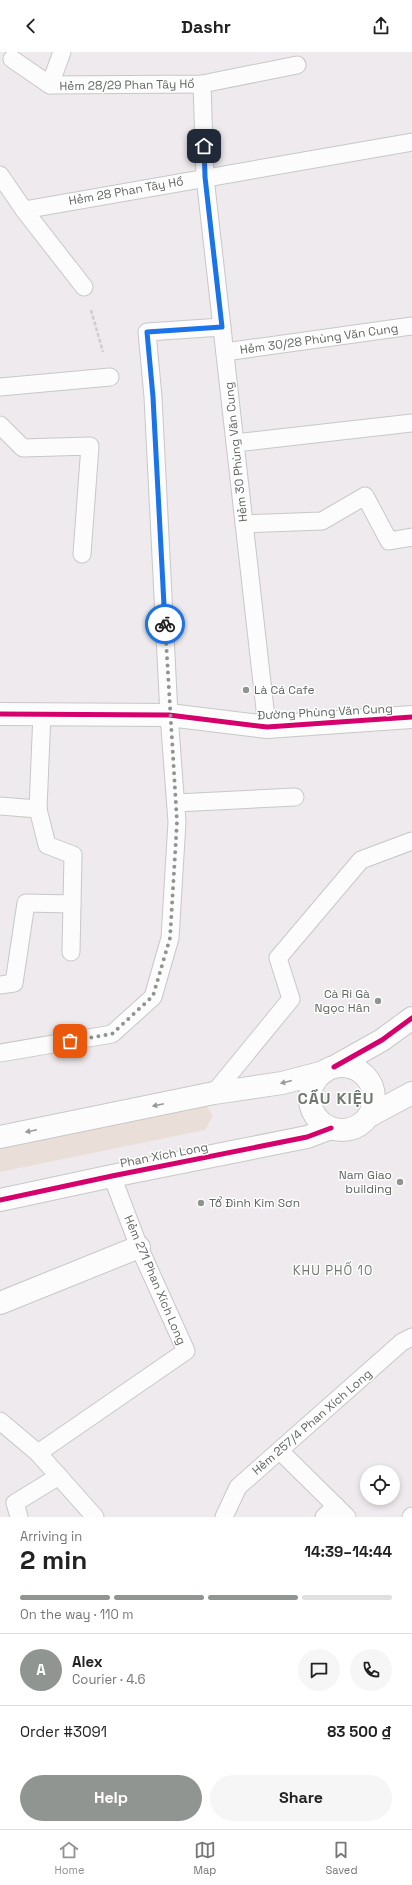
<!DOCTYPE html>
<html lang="en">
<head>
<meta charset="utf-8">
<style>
	body { margin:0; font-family:"Space Grotesk",sans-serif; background:#f6f6f6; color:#222; height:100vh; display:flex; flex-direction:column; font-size:15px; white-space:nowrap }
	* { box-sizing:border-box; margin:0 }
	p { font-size:13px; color:#767676 }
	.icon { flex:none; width:22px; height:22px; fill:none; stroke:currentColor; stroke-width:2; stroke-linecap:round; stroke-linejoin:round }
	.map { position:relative; height:1465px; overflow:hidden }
	.side { display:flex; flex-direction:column; background:#fff; flex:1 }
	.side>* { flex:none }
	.tools { position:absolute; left:360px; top:1413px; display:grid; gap:8px }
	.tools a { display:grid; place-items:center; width:40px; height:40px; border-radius:50%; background:#fff; box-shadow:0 2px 6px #0003; font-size:20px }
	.pin { position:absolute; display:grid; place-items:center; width:34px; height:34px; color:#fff; margin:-17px; border-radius:8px; box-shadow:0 2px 6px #0006 }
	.courier { position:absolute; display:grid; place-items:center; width:40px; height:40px; margin:-20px; border:3px solid #1a73e8; border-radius:50%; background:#fff; color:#222; box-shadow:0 1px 5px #0007 }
	.summary em { font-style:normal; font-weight:700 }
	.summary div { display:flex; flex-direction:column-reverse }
	.summary { display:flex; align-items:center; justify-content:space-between; height:68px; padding:0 20px }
	h1 { font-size:26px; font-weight:700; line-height:30px }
	.bar { display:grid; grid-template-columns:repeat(4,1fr); gap:6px 4px; align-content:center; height:48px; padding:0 20px }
	.bar i { height:5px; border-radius:3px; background:#e0e0e0 }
	.bar .selected { background:#919591 }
	.bar p { grid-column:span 4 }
	.line { display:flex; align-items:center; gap:10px; padding:0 20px; border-top:1px solid #e0e0e0 }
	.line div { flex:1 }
	.round { display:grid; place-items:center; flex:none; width:42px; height:42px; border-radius:21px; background:#f6f6f6 }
	.primary-button { display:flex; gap:8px; margin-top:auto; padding:8px 20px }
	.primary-button a { flex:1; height:46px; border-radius:24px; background:#919591; color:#fff; font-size:16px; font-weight:700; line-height:46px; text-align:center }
	.primary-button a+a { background:#f6f6f6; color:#222 }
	header { display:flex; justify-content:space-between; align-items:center; height:52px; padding:0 20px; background:#fff; font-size:18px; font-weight:700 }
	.menu { display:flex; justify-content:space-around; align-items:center; height:56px; border-top:1px solid #e0e0e0; background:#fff; font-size:11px; color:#767676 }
	.menu a { display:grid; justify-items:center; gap:2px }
	.menu .selected { color:#919591 }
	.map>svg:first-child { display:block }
	.green { fill:#eadfd8 }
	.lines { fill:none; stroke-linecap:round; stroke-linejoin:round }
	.service-casing { stroke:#c8c8c7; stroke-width:19 }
	.minor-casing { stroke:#c8c8c7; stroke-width:24 }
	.tertiary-casing { stroke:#c8c8c7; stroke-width:24 }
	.path { stroke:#cfceca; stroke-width:2.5; stroke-dasharray:4 2; stroke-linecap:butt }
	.service { stroke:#fcfcfc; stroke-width:17 }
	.minor { stroke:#fcfcfc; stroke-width:22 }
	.tertiary { stroke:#fcfcfc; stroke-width:22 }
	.cycleway-casing { stroke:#fff; stroke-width:8 }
	.cycleway { stroke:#d6006c; stroke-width:5 }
	.oneway { fill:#969b97 }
	.done { stroke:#919591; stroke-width:4; stroke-dasharray:0 7.2 }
	.route { stroke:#1a73e8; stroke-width:5 }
	.poi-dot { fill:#919591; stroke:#fff; stroke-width:1.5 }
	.labels { text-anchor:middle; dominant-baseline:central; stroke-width:3; stroke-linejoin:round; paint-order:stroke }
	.street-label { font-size:12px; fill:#5f6760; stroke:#fff }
	.poi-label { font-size:12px; fill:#5f6760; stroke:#fff; text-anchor:start }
	.neighbourhood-label { font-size:13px; letter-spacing:1px; fill:#707970; stroke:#fff }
	.district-label { font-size:16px; font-weight:bold; letter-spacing:1px; fill:#707970; stroke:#fff }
</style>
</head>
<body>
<header><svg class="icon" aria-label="back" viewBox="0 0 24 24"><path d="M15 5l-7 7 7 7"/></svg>Dashr<svg class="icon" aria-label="share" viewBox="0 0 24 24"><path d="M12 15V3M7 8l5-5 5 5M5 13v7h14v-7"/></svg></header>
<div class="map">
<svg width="412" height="1465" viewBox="0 0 412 1465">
	<rect width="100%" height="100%" fill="#eeeaed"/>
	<path class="green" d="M 205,1053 L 213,1063 L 205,1078 L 0,1120 L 0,1095 Z"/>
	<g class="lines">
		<defs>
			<g id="service">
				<path d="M 12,7 L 50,33 L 202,32 L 297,13"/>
				<path d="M 202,32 L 205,125 L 267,675"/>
				<path d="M 50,33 L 62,0"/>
				<path d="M 0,123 L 24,158 L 412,90"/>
				<path d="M 24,158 L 84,235"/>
				<path d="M 225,300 L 412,274"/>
				<path d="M 0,335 L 110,325"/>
				<path d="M 0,373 L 23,396 L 90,394 L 82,502"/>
				<path d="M 235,391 L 412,371"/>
				<path d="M 244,472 L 322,469 L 365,444 L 389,489 L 412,485"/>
				<path d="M 42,661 L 38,757 L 47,793 L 73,803 L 71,900"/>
				<path d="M 176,751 L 295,745"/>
				<path d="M 0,754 L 38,757"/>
				<path d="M 0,933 L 14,931 L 26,851 L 72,852"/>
				<path d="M 0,1001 L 112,982 L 153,945 L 170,886 L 177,770 L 169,663 L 153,345 L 147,280 L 222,275"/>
				<path d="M 214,1041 L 291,947 L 278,906 L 361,808 L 412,789"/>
				<path d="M 0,1369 L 38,1401 L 95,1465"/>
				<path d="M 280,1399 L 347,1465"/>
				<path d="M 38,1401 L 186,1299 L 139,1195 L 112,1124"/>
				<path d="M 19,1465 L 15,1451 L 59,1424"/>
				<path d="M 224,1465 L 238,1435 L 402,1290 L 412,1285"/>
				<path d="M 324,1465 L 336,1454"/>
				<path d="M 411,1465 L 412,1464"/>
			</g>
			<g id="minor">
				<path d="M 0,662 L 169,663 L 267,675 L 412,665"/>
				<path d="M 0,1251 L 139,1195"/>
			</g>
			<g id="tertiary">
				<circle cx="342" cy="1046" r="32"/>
				<path d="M 334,1015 L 382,988 L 412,966"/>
				<path d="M 369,1064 L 412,1041"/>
				<path d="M 0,1085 L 214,1041 L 282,1031 L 324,1020"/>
				<path d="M 0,1148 L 112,1124 L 307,1085 L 331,1076"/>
			</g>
		</defs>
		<use href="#service" class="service-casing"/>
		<use href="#minor" class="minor-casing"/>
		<use href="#tertiary" class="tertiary-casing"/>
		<path class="path" d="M 91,258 L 103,300"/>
		<use href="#service" class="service"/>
		<use href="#minor" class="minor"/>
		<use href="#tertiary" class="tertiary"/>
		<defs>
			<g id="cycleway">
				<path d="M 0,662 L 169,663 L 267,675 L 412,665"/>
				<path d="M 334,1015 L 382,988 L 412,966"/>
				<path d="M 0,1148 L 112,1124 L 307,1085 L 331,1076"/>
			</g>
		</defs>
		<use href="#cycleway" class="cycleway-casing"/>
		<use href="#cycleway" class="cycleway"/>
	</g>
	<defs><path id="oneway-solid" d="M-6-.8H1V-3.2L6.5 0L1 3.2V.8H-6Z"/></defs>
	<g class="oneway">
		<use href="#oneway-solid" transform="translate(286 1030) rotate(166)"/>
		<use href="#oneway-solid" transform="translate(158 1053) rotate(168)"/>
		<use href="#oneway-solid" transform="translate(31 1079) rotate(168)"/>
	</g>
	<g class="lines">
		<path class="done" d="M 70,989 L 112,982 L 153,944 L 170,886 L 177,770 L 165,572"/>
		<path class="route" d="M 165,572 L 153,345 L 147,280 L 222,275 L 205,125 L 204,94"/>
	</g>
	<g class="poi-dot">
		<circle cx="246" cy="638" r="4"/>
		<circle cx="378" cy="949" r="4"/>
		<circle cx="400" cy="1130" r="4"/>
		<circle cx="201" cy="1151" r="4"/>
	</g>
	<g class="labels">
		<g class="street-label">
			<text transform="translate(127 33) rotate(-1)">Hẻm 28/29 Phan Tây Hồ</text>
			<text transform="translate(126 139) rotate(-10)">Hẻm 28 Phan Tây Hồ</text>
			<text transform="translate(319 287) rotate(-8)">Hẻm 30/28 Phùng Văn Cung</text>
			<text transform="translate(236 400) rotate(-96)">Hẻm 30 Phùng Văn Cung</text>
			<text transform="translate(325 660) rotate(-3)">Đường Phùng Văn Cung</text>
			<text transform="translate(164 1103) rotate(-11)">Phan Xích Long</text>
			<text transform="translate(155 1228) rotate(67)">Hẻm 271 Phan Xích Long</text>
			<text transform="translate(312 1370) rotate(-41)">Hẻm 257/4 Phan Xích Long</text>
		</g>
		<g class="poi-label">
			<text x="254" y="638">Là Cá Cafe</text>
			<text x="370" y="942" text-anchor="end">Cà Ri Gà<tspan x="370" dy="14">Ngọc Hân</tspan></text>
			<text x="392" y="1123" text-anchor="end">Nam Giao<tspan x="392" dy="14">building</tspan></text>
			<text x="209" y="1151">Tổ Đình Kim Sơn</text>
		</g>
		<g class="neighbourhood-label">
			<text x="333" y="1218">KHU PHỐ 10</text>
		</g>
		<g class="district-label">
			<text x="336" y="1046">CẦU KIỆU</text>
		</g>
	</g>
</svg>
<div class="tools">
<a><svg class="icon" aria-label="locate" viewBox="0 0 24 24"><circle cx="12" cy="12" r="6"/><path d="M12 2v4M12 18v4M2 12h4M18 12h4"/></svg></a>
</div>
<div class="pin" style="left:70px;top:989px;background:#ea580c"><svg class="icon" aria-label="bag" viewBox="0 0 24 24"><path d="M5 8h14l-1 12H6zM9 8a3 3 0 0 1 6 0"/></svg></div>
<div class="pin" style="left:204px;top:94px;background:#1f2937"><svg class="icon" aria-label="home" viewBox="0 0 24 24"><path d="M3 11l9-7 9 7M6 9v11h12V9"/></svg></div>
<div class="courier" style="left:165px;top:572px"><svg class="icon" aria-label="bike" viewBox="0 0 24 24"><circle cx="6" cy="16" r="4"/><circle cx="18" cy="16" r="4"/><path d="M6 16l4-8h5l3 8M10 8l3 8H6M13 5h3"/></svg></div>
</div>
<section class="side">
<div class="summary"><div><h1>2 min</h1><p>Arriving in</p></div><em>14:39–14:44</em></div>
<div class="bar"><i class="selected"></i><i class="selected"></i><i class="selected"></i><i></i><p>On the way · 110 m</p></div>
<div class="line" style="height:72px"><b class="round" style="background:#919591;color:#fff">A</b><div><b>Alex</b><p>Courier · 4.6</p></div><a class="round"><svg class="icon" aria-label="chat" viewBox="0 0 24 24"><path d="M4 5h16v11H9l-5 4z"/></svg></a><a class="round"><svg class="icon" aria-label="phone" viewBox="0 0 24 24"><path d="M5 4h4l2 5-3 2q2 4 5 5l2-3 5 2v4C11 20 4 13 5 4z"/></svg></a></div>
<div class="line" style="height:52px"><div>Order #3091</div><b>83 500 ₫</b></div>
<div class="primary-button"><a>Help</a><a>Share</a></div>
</section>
<nav class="menu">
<a class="selected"><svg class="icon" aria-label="home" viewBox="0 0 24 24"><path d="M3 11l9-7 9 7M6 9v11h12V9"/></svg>Home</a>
<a><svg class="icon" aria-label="map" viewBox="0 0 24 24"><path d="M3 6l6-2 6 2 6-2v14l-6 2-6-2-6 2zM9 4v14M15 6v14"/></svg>Map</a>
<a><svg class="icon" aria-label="saved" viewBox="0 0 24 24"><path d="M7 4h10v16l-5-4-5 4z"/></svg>Saved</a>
</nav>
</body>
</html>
